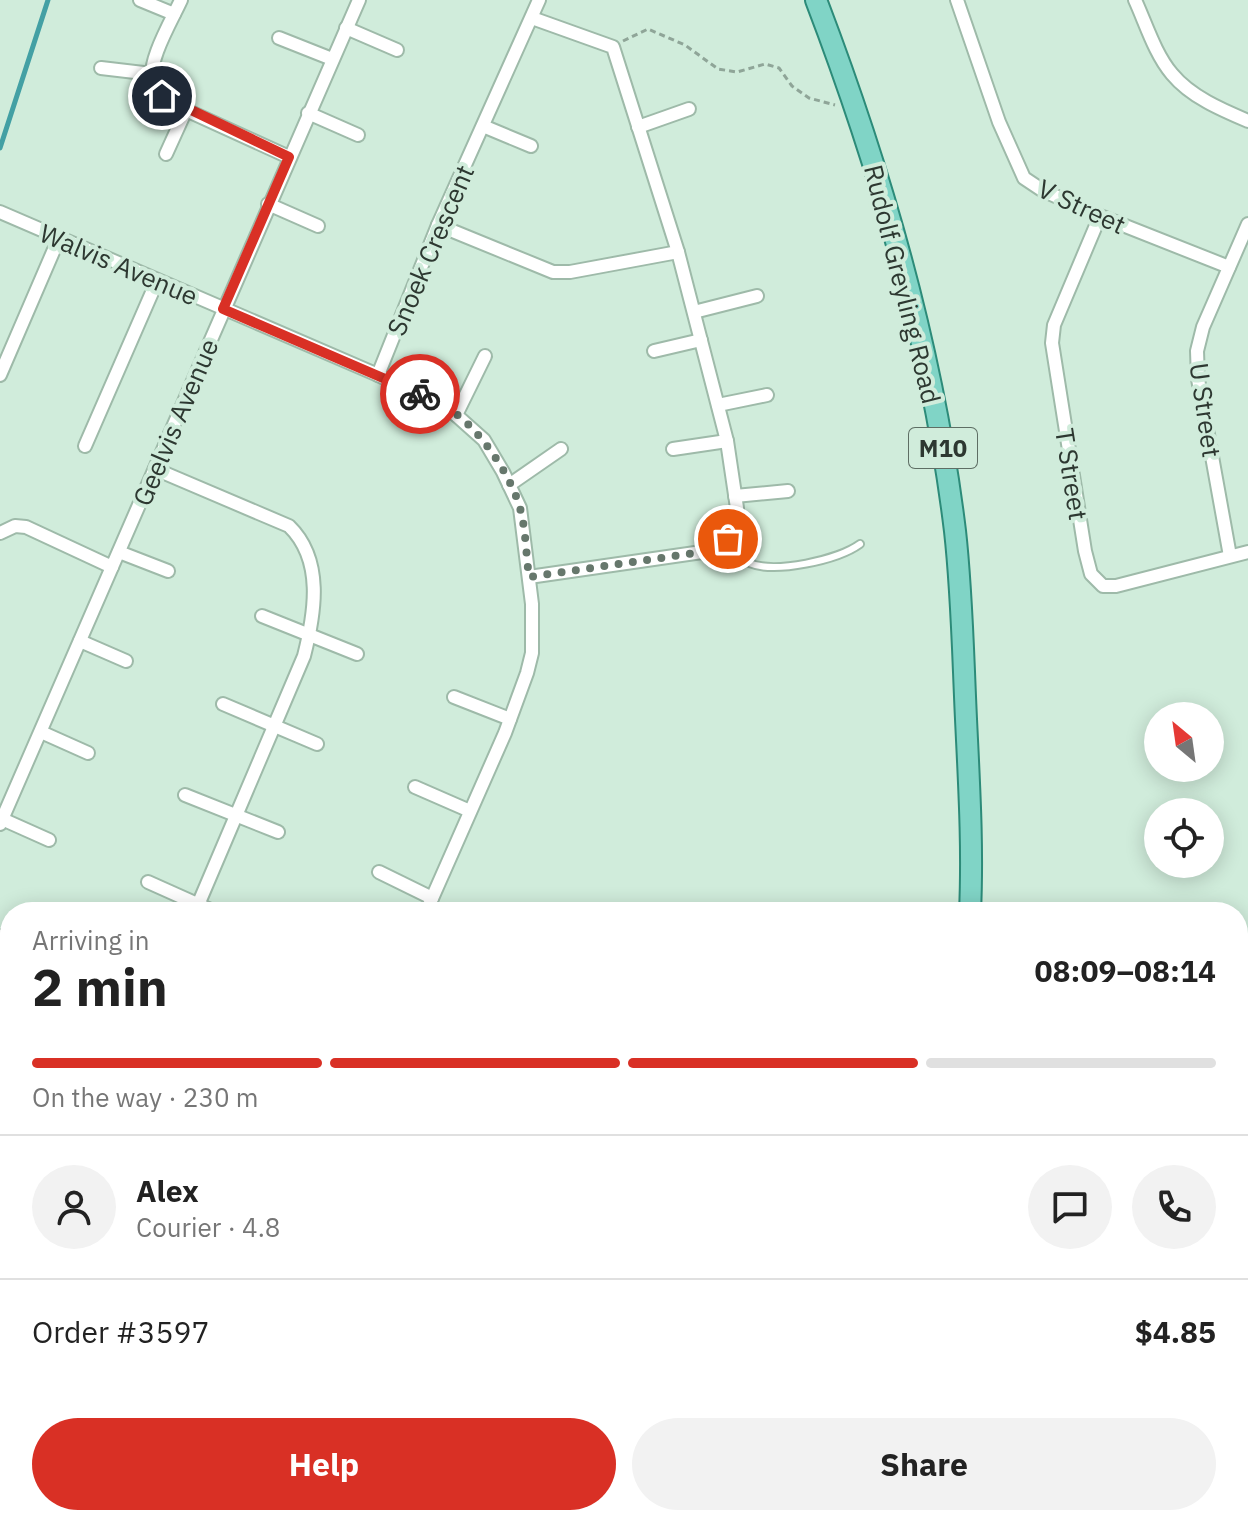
<!DOCTYPE html>
<html lang="en">
<head>
<meta charset="utf-8">
<style>
	body { margin:0; font-family:"IBM Plex Sans",sans-serif; background:#f2f2f2; color:#222; height:100vh; display:flex; flex-direction:column; font-size:30px; white-space:nowrap }
	* { box-sizing:border-box; margin:0 }
	p { font-size:26px; color:#767676 }
	.icon { flex:none; width:44px; height:44px; fill:none; stroke:currentColor; stroke-width:2; stroke-linecap:round; stroke-linejoin:round }
	.map { position:relative; flex:1; overflow:hidden }
	.drawer { position:absolute; left:0px; top:902px; width:1248px; height:624px; display:flex; flex-direction:column; background:#fff; border-radius:32px 32px 0 0; box-shadow:0 4px 20px #0003 }
	.drawer>* { flex:none }
	.needle { width:52px; rotate:331deg }
	.buttons { position:absolute; left:1144px; top:702px; display:grid; gap:16px }
	.buttons a { display:grid; place-items:center; width:80px; height:80px; border-radius:50%; background:#fff; box-shadow:0 4px 20px #0003; font-size:40px }
	.pin { position:absolute; display:grid; place-items:center; width:68px; height:68px; color:#fff; margin:-34px; border:4px solid #fff; border-radius:50%; box-shadow:0 2px 8px #0007 }
	.courier { position:absolute; display:grid; place-items:center; width:80px; height:80px; margin:-40px; border:6px solid #d93025; border-radius:50%; background:#fff; color:#222; box-shadow:0 2px 10px #0007 }
	.overview em { font-style:normal; font-weight:800 }
	.overview div { display:flex; flex-direction:column-reverse }
	.overview { display:flex; align-items:center; justify-content:space-between; height:136px; padding:0 32px }
	h1 { font-size:52px; font-weight:800; line-height:60px }
	.bar { display:grid; grid-template-columns:repeat(4,1fr); gap:12px 8px; align-content:center; height:96px; padding:0 32px }
	.bar i { height:10px; border-radius:6px; background:#e0e0e0 }
	.bar .selected { background:#d93025 }
	.bar p { grid-column:span 4 }
	.line { display:flex; align-items:center; gap:20px; padding:0 32px; border-top:2px solid #e0e0e0 }
	.line div { flex:1 }
	.round { display:grid; place-items:center; flex:none; width:84px; height:84px; border-radius:42px; background:#f2f2f2 }
	.button { display:flex; gap:16px; margin-top:auto; padding:16px 32px }
	.button a { flex:1; height:92px; border-radius:48px; background:#d93025; color:#fff; font-size:32px; font-weight:800; line-height:92px; text-align:center }
	.button a+a { background:#f2f2f2; color:#222 }
	.map>svg:first-child { display:block }
	.lines { fill:none; stroke-linecap:round; stroke-linejoin:round }
	.stream { stroke:#43a0a4; stroke-width:5 }
	.lane-casing { stroke:#9ebaa9; stroke-width:10 }
	.street-casing { stroke:#9ebaa9; stroke-width:16 }
	.primary-casing { stroke:#2c8b79; stroke-width:24 }
	.path { stroke:#8fa598; stroke-width:3; stroke-dasharray:6 4; stroke-linecap:butt }
	.lane { stroke:#fff; stroke-width:6 }
	.street { stroke:#fff; stroke-width:12 }
	.primary { stroke:#80d4c6; stroke-width:20 }
	.done { stroke:#66776c; stroke-width:8; stroke-dasharray:0 14.4 }
	.route { stroke:#d93025; stroke-width:10 }
	.labels { text-anchor:middle; dominant-baseline:central; stroke-width:8; stroke-linejoin:round; paint-order:stroke }
	.shield { fill:#d0ecdb; stroke:#5e6e64; stroke-width:2 }
	.shield-label { font-size:24px; font-weight:bold; fill:#2d3831 }
	.street-label { font-size:26px; fill:#2d3831; stroke:#d0ecdb }
</style>
</head>
<body>
<div class="map">
<svg width="1248" height="1526" viewBox="0 0 1248 1526">
	<rect width="100%" height="100%" fill="#d0ecdb"/>
	<g class="lines">
		<path class="stream" d="M 0,148 L 48,0"/>
		<defs>
			<path id="lane" d="M 728,539 C 733,549 739,558 749,563 C 775,574 838,560 860,544"/>
			<g id="street">
				<path d="M 140,0 L 174,14"/>
				<path d="M 181,0 C 172,20 146,63 153,83 C 156,93 166,99 175,105 L 289,157"/>
				<path d="M 957,0 L 999,122 L 1024,178 L 1042,190 L 1100,216 L 1229,267"/>
				<path d="M 1135,0 C 1146,24 1155,54 1172,74 C 1191,97 1222,110 1248,121"/>
				<path d="M 346,28 L 397,50"/>
				<path d="M 279,38 L 332,59"/>
				<path d="M 101,68 L 152,74"/>
				<path d="M 308,113 L 358,135"/>
				<path d="M 483,126 L 531,146"/>
				<path d="M 638,127 L 689,109"/>
				<path d="M 166,154 L 186,110"/>
				<path d="M 268,204 L 318,226"/>
				<path d="M 0,212 L 378,375 L 447,407 L 484,440 L 503,472 L 520,508 L 532,604 L 532,653 L 527,673 L 505,733 L 426,912"/>
				<path d="M 1100,216 L 1054,325 L 1052,343 L 1085,551 L 1091,574 L 1103,586 L 1116,586 L 1248,552"/>
				<path d="M 438,225 L 553,272 L 570,272 L 678,252"/>
				<path d="M 694,312 L 757,296"/>
				<path d="M 654,351 L 701,340"/>
				<path d="M 0,375 L 59,238"/>
				<path d="M 378,375 L 438,225 L 539,0"/>
				<path d="M 718,405 L 767,395"/>
				<path d="M 456,415 L 485,356"/>
				<path d="M 85,446 L 157,281"/>
				<path d="M 673,449 L 727,441"/>
				<path d="M 155,469 L 289,526 C 324,560 315,613 304,656 L 195,912"/>
				<path d="M 509,485 L 561,449"/>
				<path d="M 735,496 L 788,491"/>
				<path d="M 0,533 L 15,526 L 26,527 L 112,567"/>
				<path d="M 119,552 L 168,571"/>
				<path d="M 1230,556 L 1198,379 L 1197,351 L 1203,327 L 1248,224"/>
				<path d="M 529,577 L 709,551 L 728,539 L 736,527 L 737,508 L 727,441 L 678,252 L 613,47 L 532,18"/>
				<path d="M 262,616 L 357,654"/>
				<path d="M 80,641 L 126,661"/>
				<path d="M 454,697 L 510,719"/>
				<path d="M 223,704 L 317,744"/>
				<path d="M 41,732 L 88,753"/>
				<path d="M 415,787 L 470,811"/>
				<path d="M 185,795 L 278,832"/>
				<path d="M 2,819 L 49,840"/>
				<path d="M 0,824 L 359,0"/>
				<path d="M 379,872 L 432,898"/>
				<path d="M 148,882 L 215,912"/>
				<path d="M 0,936 L 10,940"/>
				<path d="M 1238,1043 L 1248,1039"/>
				<path d="M 0,1115 L 7,1100"/>
				<path d="M 0,1159 L 10,1164"/>
				<path d="M 1238,1171 L 1248,1167"/>
				<path d="M 0,1253 L 10,1257"/>
				<path d="M 1238,1297 L 1248,1293"/>
				<path d="M 0,1365 L 10,1342"/>
				<path d="M 1238,1431 L 1248,1424"/>
				<path d="M 0,1467 L 2,1467"/>
				<path d="M 125,1516 L 148,1526"/>
				<path d="M 381,1516 L 398,1524"/>
				<path d="M 666,1516 L 669,1526"/>
				<path d="M 161,1526 L 166,1516"/>
				<path d="M 495,1526 L 500,1516"/>
				<path d="M 1192,1526 L 1195,1516"/>
			</g>
			<g id="primary">
				<path d="M 816,0 C 881,170 933,350 955,531 C 962,593 963,656 966,719 C 969,783 973,847 970,912"/>
				<path d="M 863,1526 L 866,1516"/>
			</g>
		</defs>
		<use href="#lane" class="lane-casing"/>
		<use href="#street" class="street-casing"/>
		<use href="#primary" class="primary-casing"/>
		<path class="path" d="M 623,41 L 648,29 L 685,45 L 718,69 L 737,72 L 765,64 L 779,68 L 792,86 L 809,98 L 835,105"/>
		<use href="#lane" class="lane"/>
		<use href="#street" class="street"/>
		<use href="#primary" class="primary"/>
	</g>
	<g class="lines">
		<path class="done" d="M 420,394 C 429,399 439,402 448,408 C 479,428 510,473 520,508 C 526,530 526,555 529,577 L 709,551 L 728,539"/>
		<path class="route" d="M 162,96 L 289,157 L 223,309 L 420,394"/>
	</g>
	<g class="labels">
		<rect class="shield" x="909" y="428" width="68" height="40" rx="6"/>
		<g class="shield-label">
			<text x="943" y="448">M10</text>
		</g>
		<g class="street-label">
			<text transform="translate(1082 206) rotate(25)">V Street</text>
			<text transform="translate(430 250) rotate(-67)">Snoek Crescent</text>
			<text transform="translate(119 264) rotate(23)">Walvis Avenue</text>
			<text transform="translate(903 284) rotate(76)">Rudolf Greyling Road</text>
			<text transform="translate(1206 410) rotate(82)">U Street</text>
			<text transform="translate(175 422) rotate(-67)">Geelvis Avenue</text>
			<text transform="translate(1072 474) rotate(81)">T Street</text>
		</g>
	</g>
</svg>
<div class="buttons">
<a><svg class="needle" viewBox="-14 -14 28 28"><path d="M0-13l5 13h-10z" fill="#e53935"/><path d="M0 13l5-13h-10z" fill="#767676"/></svg></a>
<a><svg class="icon" aria-label="locate" viewBox="0 0 24 24"><circle cx="12" cy="12" r="6"/><path d="M12 2v4M12 18v4M2 12h4M18 12h4"/></svg></a>
</div>
<div class="pin" style="left:728px;top:539px;background:#ea580c"><svg class="icon" aria-label="bag" viewBox="0 0 24 24"><path d="M5 8h14l-1 12H6zM9 8a3 3 0 0 1 6 0"/></svg></div>
<div class="pin" style="left:162px;top:96px;background:#1f2937"><svg class="icon" aria-label="home" viewBox="0 0 24 24"><path d="M3 11l9-7 9 7M6 9v11h12V9"/></svg></div>
<div class="courier" style="left:420px;top:394px"><svg class="icon" aria-label="bike" viewBox="0 0 24 24"><circle cx="6" cy="16" r="4"/><circle cx="18" cy="16" r="4"/><path d="M6 16l4-8h5l3 8M10 8l3 8H6M13 5h3"/></svg></div>
<section class="drawer">
<div class="overview"><div><h1>2 min</h1><p>Arriving in</p></div><em>08:09–08:14</em></div>
<div class="bar"><i class="selected"></i><i class="selected"></i><i class="selected"></i><i></i><p>On the way · 230 m</p></div>
<div class="line" style="height:144px"><a class="round"><svg class="icon" aria-label="person" viewBox="0 0 24 24"><circle cx="12" cy="8" r="4"/><path d="M4 21q1-7 8-7t8 7"/></svg></a><div><b>Alex</b><p>Courier · 4.8</p></div><a class="round"><svg class="icon" aria-label="chat" viewBox="0 0 24 24"><path d="M4 5h16v11H9l-5 4z"/></svg></a><a class="round"><svg class="icon" aria-label="phone" viewBox="0 0 24 24"><path d="M5 4h4l2 5-3 2q2 4 5 5l2-3 5 2v4C11 20 4 13 5 4z"/></svg></a></div>
<div class="line" style="height:104px"><div>Order #3597</div><b>$4.85</b></div>
<div class="button"><a>Help</a><a>Share</a></div>
</section>
</div>
</body>
</html>
